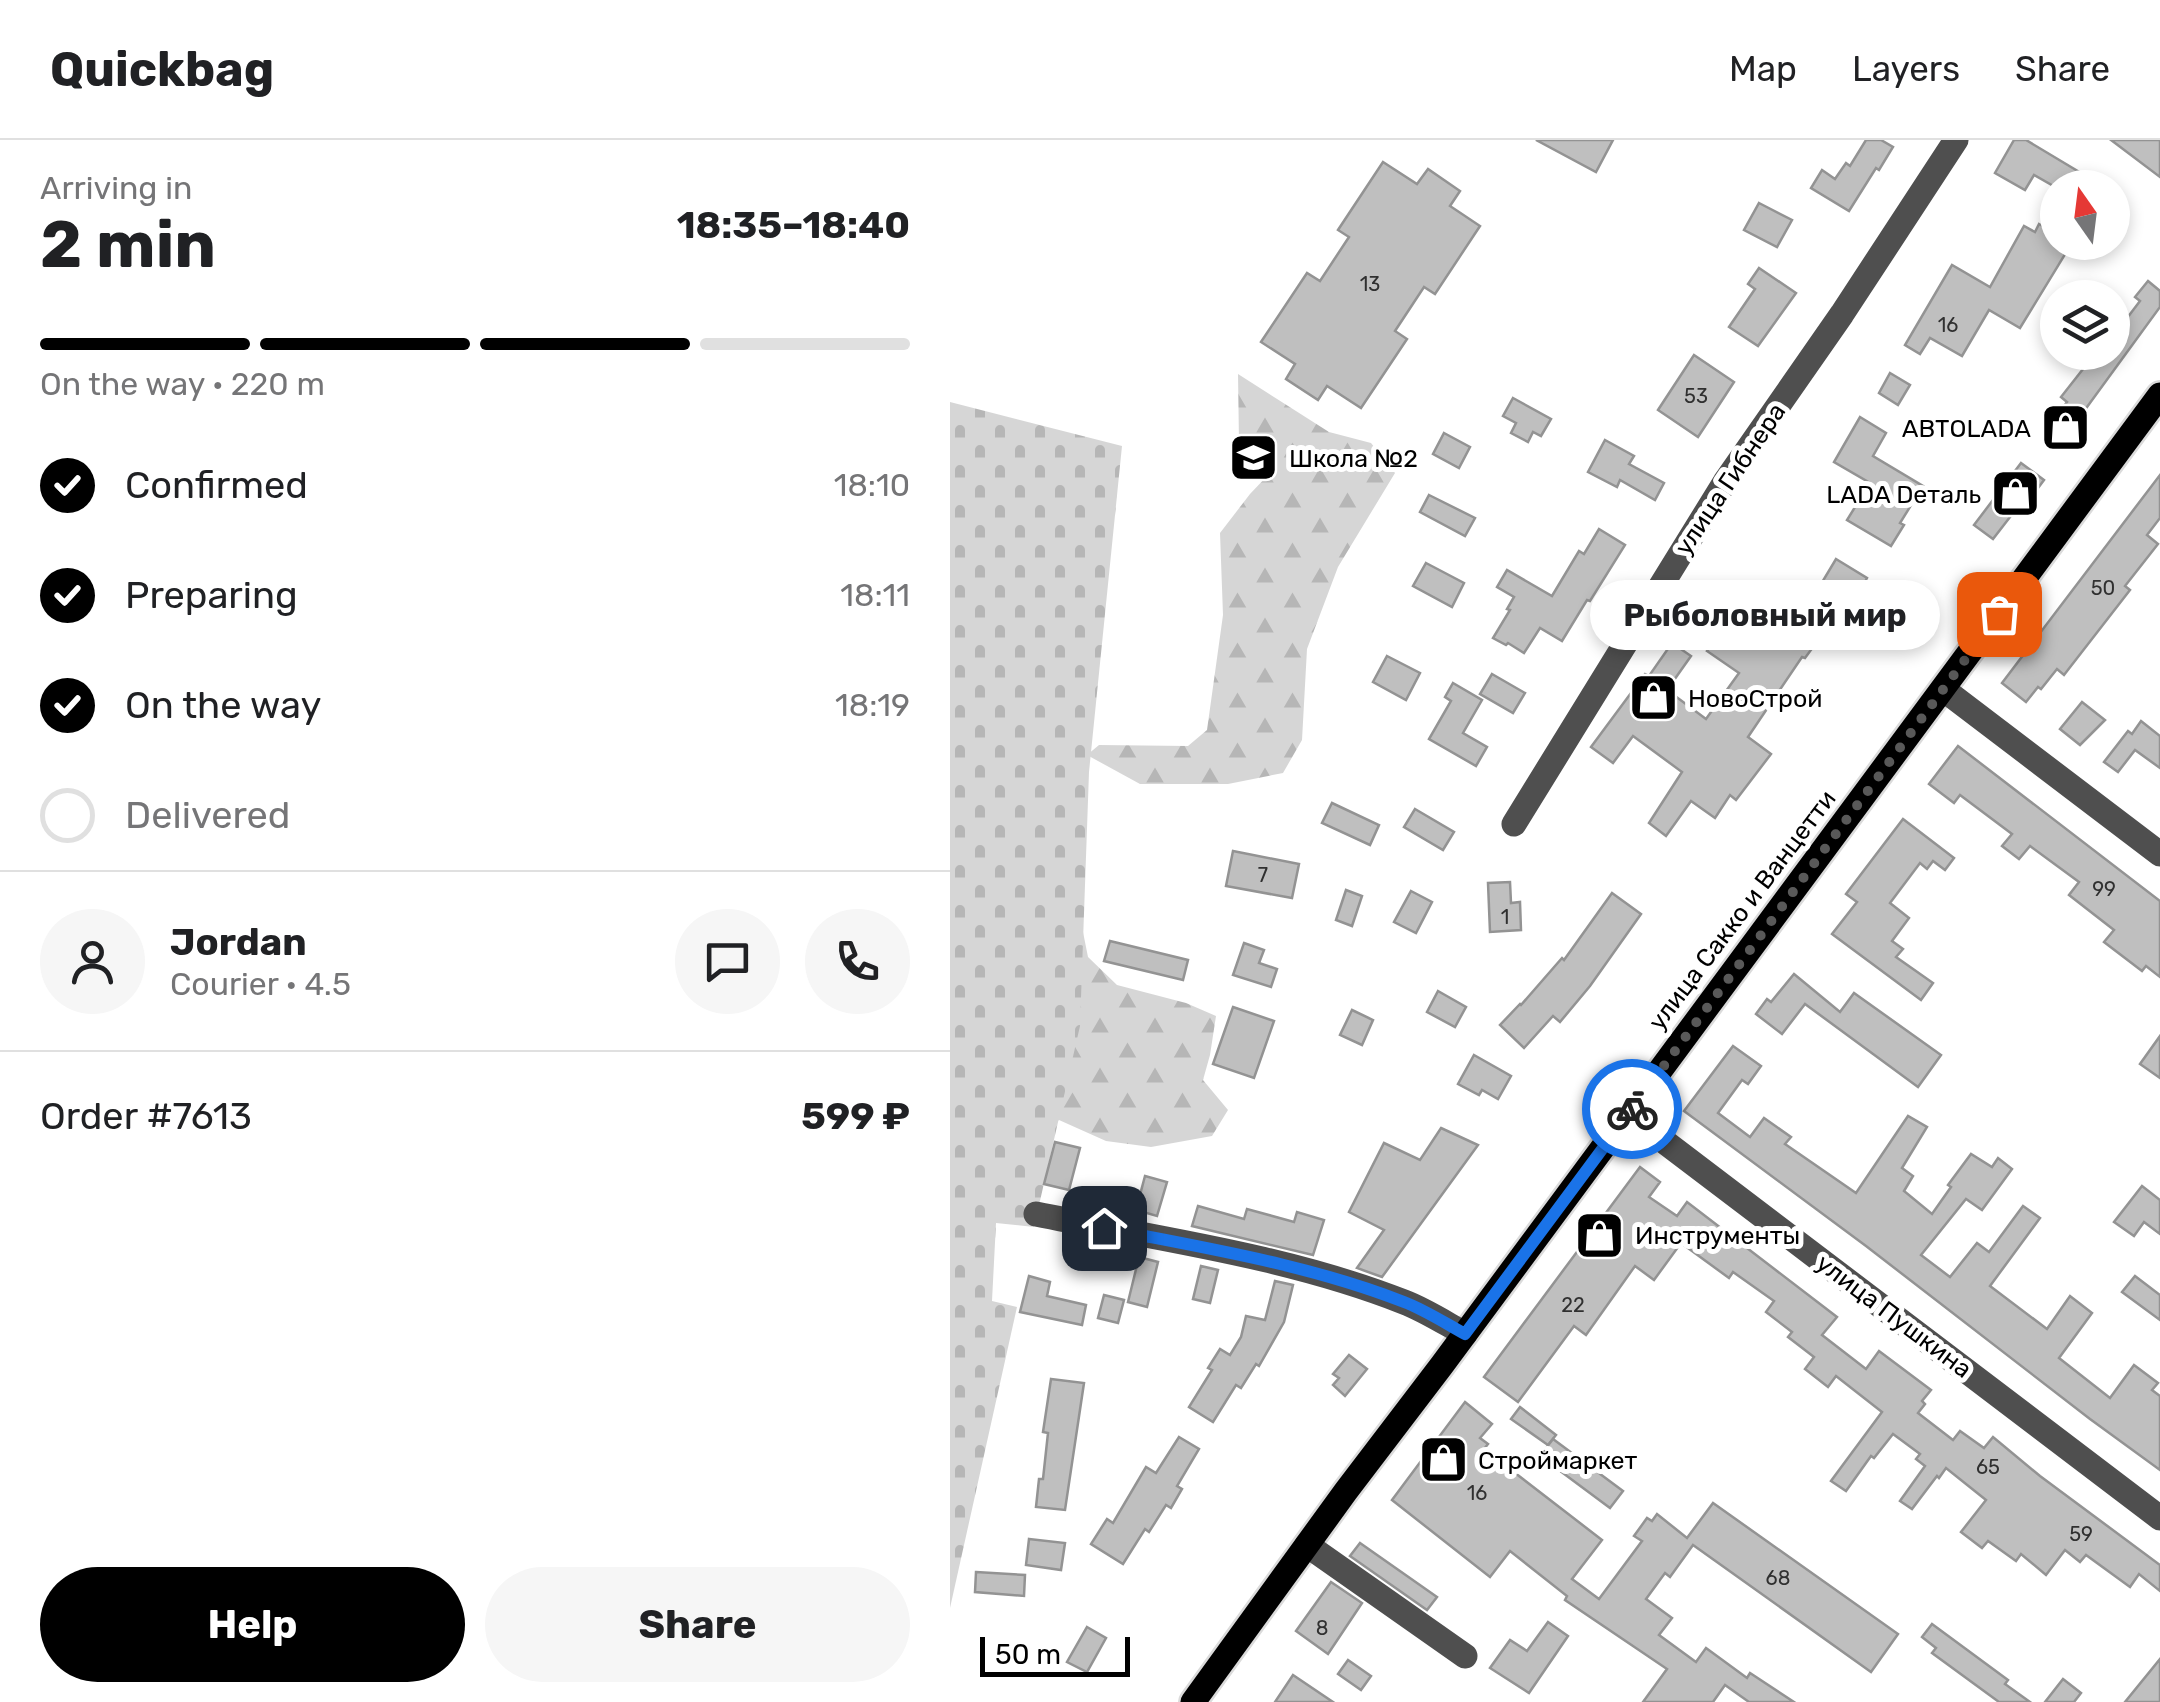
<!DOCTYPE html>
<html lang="en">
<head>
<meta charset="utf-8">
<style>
	body { margin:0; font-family:Rubik,sans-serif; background:#f6f6f6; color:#202124; height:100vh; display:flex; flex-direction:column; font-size:38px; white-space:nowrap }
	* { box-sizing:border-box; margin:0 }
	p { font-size:32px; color:#757577 }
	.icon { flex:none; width:55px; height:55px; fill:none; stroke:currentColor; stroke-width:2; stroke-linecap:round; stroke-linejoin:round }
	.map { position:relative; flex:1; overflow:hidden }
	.sheet { display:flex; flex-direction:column; background:#fff; width:950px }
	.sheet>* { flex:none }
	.needle { width:65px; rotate:346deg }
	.buttons { position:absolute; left:1090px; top:30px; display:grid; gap:20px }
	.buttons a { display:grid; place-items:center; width:90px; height:90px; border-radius:50%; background:#fff; box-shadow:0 5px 15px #0003; font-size:50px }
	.scale { position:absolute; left:30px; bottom:25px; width:150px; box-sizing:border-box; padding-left:10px; border:5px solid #000; border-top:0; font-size:28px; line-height:35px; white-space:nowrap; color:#000; -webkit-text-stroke:8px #fff; paint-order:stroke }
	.pin { position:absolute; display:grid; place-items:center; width:85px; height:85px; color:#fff; margin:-42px; border-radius:20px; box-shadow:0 5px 15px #0006 }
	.courier { position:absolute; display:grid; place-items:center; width:100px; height:100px; margin:-50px; border:8px solid #1a73e8; border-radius:50%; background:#fff; color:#222; box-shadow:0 2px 12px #0007 }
	.bubble { position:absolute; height:70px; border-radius:35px; background:#fff; box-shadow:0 5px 15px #0003; font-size:32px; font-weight:700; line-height:70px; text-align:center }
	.overview em { font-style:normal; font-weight:700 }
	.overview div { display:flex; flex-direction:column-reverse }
	.overview { display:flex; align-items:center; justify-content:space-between; height:170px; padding:0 40px }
	h1 { font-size:65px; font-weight:700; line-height:75px }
	.bar { display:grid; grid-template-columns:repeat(4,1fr); gap:15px 10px; align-content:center; height:120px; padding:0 40px }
	.bar i { height:12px; border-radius:8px; background:#e0e0e0 }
	.bar .current { background:#000 }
	.bar p { grid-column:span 4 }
	.line { display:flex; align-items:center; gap:25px; padding:0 40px; border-top:2px solid #e0e0e0 }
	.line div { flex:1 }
	.round { display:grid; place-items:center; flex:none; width:105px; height:105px; border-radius:52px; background:#f6f6f6 }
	ol { padding:0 40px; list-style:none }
	li { display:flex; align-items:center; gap:30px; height:110px }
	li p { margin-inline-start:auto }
	li .icon { padding:10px; border-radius:50%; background:#000; color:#fff; stroke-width:4 }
	li:last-child { color:#757577 }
	li i { width:55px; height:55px; border:5px solid #e0e0e0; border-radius:50% }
	.button { display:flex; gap:20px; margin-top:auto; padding:20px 40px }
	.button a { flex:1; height:115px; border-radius:60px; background:#000; color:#fff; font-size:40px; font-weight:700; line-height:115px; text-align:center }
	.button a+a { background:#f6f6f6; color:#202124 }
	header { display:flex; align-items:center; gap:60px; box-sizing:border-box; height:140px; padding:0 50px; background:#fff; border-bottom:2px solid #e0e0e0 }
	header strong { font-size:48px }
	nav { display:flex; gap:55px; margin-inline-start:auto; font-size:35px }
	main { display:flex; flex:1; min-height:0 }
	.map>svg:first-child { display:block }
	.forest { fill:url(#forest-firs) }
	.cemetery { fill:url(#cemetery-stones) }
	.building { fill:#bfbfbf; stroke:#939393; stroke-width:2.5 }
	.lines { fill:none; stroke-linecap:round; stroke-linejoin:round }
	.major-casing { stroke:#dbdbdb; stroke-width:30 }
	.minor { stroke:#4f4f4f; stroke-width:25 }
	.major { stroke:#000; stroke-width:25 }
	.done { stroke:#595959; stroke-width:10; stroke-dasharray:0 18 }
	.route { stroke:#1a73e8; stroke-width:12 }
	.labels { text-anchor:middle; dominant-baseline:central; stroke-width:10; stroke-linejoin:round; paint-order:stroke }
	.number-label { font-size:20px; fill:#303030 }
	.poi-label { font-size:25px; fill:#000; stroke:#fff; text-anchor:start }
	.street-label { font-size:25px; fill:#000; stroke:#fff }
</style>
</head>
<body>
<header>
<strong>Quickbag</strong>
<nav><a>Map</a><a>Layers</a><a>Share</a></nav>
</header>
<main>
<section class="sheet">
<div class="overview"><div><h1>2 min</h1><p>Arriving in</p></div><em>18:35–18:40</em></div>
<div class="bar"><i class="current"></i><i class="current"></i><i class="current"></i><i></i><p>On the way · 220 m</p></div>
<ol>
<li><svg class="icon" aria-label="check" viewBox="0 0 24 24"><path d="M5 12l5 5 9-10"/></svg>Confirmed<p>18:10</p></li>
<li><svg class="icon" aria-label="check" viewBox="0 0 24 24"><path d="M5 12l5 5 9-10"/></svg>Preparing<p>18:11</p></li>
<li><svg class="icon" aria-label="check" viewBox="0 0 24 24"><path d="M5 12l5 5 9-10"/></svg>On the way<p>18:19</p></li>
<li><i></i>Delivered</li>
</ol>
<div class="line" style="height:180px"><a class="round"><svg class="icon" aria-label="person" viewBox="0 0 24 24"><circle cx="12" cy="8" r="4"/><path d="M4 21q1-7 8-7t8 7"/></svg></a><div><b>Jordan</b><p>Courier · 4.5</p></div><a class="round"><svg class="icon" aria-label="chat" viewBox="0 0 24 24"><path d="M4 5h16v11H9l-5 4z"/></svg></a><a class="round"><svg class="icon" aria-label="phone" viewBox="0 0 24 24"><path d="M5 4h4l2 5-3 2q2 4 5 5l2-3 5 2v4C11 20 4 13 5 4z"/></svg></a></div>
<div class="line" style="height:130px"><div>Order #7613</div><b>599 ₽</b></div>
<div class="button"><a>Help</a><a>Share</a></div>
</section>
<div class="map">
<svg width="1210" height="1562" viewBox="0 0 1210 1562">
	<defs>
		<pattern id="forest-firs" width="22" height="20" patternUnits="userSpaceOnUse" patternTransform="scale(2.5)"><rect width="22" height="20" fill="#d6d6d6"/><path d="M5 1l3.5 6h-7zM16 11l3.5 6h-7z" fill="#b6b6b6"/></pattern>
		<pattern id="cemetery-stones" width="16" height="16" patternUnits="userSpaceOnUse" patternTransform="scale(2.5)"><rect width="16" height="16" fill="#d6d6d6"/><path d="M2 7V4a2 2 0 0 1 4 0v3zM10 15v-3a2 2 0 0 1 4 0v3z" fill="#b6b6b6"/></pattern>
	</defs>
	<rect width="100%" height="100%" fill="#fff"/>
	<g class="forest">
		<path d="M 288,234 L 379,292 L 421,303 L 445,333 L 388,427 L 357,509 L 352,600 L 333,633 L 278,644 L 190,644 L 137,615 L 149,605 L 238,606 L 257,590 L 273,475 L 270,393 L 300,354 L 318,335 L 289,303 Z"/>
		<path d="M 136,317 L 167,354 L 120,592 L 131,782 L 138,817 L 167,845 L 236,863 L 266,876 L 260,915 L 253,940 L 278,970 L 262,996 L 201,1007 L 156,1001 L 109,980 L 88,996 L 0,326 Z"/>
	</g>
	<path class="cemetery" d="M 0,262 L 172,306 L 139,632 L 130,886 L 84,1087 L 46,1083 L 42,1161 L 67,1167 L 0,1468 Z"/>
	<g class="building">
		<path d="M 586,0 L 663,0 L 646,32 Z"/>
		<path d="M 916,0 L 931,0 L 943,7 L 929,30 L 926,28 L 899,71 L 861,48 L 872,30 L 885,39 L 896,23 L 900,26 Z"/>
		<path d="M 1064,0 L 1076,0 L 1156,48 L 1107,48 L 1084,35 L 1075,50 L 1045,33 Z"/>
		<path d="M 1161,0 L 1210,0 L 1210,37 Z"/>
		<path d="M 433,22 L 467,44 L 478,29 L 510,51 L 500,66 L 530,86 L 485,154 L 474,147 L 445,191 L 457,199 L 411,268 L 377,246 L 368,260 L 336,239 L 345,224 L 311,202 L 357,133 L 370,141 L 399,97 L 388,90 Z"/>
		<path d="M 809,63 L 842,80 L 827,107 L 794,90 Z"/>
		<path d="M 1089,84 L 1108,95 L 1108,105 L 1117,111 L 1070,188 L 1039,170 L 1012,216 L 980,198 L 970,214 L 955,205 L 1002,125 L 1040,147 L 1074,86 L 1085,92 Z"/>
		<path d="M 809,128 L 846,153 L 808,206 L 779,187 L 805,149 L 798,144 Z"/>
		<path d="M 1198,141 L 1210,151 L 1210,167 L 1129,278 L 1137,284 L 1119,309 L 1095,292 L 1117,262 L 1111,257 L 1137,224 L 1141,227 L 1151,212 L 1162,212 L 1162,198 L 1190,161 L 1185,157 Z"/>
		<path d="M 744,215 L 784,242 L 748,297 L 708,270 Z"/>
		<path d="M 940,233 L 960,245 L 948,265 L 929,253 Z"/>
		<path d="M 563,258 L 601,279 L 591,296 L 583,292 L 578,302 L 561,293 L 566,283 L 553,276 Z"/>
		<path d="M 910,277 L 936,293 L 923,316 L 973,346 L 950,383 L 954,385 L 941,406 L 897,380 L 920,343 L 884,322 Z"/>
		<path d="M 494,293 L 520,307 L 509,328 L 483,314 Z"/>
		<path d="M 655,300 L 684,316 L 679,324 L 714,343 L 705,360 L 670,340 L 667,347 L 638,332 Z"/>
		<path d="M 1071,323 L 1094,340 L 1071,371 L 1067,368 L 1043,399 L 1024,385 Z"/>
		<path d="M 1210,335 L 1210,378 L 1197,395 L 1208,404 L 1175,446 L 1180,450 L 1114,535 L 1107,529 L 1091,549 L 1088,547 L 1076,562 L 1052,543 Z"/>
		<path d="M 479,355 L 525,378 L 515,396 L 470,372 Z"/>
		<path d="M 649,389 L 675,405 L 640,461 L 637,460 L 612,501 L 590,488 L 574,513 L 558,503 L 556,505 L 543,498 L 560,470 L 557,469 L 564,457 L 547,447 L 557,430 L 602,456 L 629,411 L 634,414 Z"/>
		<path d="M 886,419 L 917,438 L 903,463 L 871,444 Z"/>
		<path d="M 476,423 L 514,443 L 502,467 L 463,446 Z"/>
		<path d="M 808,442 L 836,462 L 834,465 L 874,492 L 855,518 L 852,517 L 798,597 L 821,614 L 786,660 L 780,655 L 765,678 L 741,661 L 716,696 L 699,683 L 732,632 L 683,596 L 663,623 L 641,607 L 695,534 L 699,536 L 722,503 L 741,516 L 717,550 L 756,579 L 789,533 L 757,511 L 780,479 L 755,461 L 768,443 L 794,462 Z"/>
		<path d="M 437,516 L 470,533 L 456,560 L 423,542 Z"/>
		<path d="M 542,534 L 575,553 L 563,573 L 530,554 Z"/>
		<path d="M 503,543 L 532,560 L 513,593 L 537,607 L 526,626 L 479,599 L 501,561 L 495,557 Z"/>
		<path d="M 1132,562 L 1155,580 L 1130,605 L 1110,589 Z"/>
		<path d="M 1191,581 L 1210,596 L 1210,628 L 1185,610 L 1168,632 L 1154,622 L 1178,591 L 1182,594 Z"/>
		<path d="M 1008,606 L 1210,761 L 1210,837 L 1196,826 L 1192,831 L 1154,802 L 1164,790 L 1119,755 L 1129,742 L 1080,706 L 1069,719 L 1052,706 L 1062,694 L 1010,655 L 1004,663 L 979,644 Z"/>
		<path d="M 382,663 L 429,685 L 420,705 L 372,683 Z"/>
		<path d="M 465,669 L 504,692 L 493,710 L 454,687 Z"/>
		<path d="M 953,679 L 1004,718 L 995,730 L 983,721 L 977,729 L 970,723 L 940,763 L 959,778 L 942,801 L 953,809 L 946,817 L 983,843 L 971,860 L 882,794 L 907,762 L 896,754 Z"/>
		<path d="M 283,711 L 349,724 L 342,758 L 276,746 Z"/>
		<path d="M 560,742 L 561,763 L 570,762 L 571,790 L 540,792 L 538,743 Z"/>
		<path d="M 396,750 L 412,756 L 402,786 L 386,780 Z"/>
		<path d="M 461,751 L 482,762 L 466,793 L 444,782 Z"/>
		<path d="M 662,753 L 691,774 L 640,846 L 610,882 L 603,876 L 574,908 L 550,885 L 570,864 L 571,865 L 612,818 L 614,820 Z"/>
		<path d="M 160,801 L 238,820 L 233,840 L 154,821 Z"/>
		<path d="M 294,803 L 314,810 L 309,823 L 327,829 L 321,847 L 283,835 Z"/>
		<path d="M 844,834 L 890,872 L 904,853 L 991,915 L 968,947 L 855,864 L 832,894 L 806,874 L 817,859 L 821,862 Z"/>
		<path d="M 488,851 L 516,867 L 505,887 L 477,872 Z"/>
		<path d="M 283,867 L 324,881 L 304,938 L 263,924 Z"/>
		<path d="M 402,870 L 423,880 L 412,905 L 390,895 Z"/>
		<path d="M 1210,896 L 1210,938 L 1190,924 Z"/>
		<path d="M 783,906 L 811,926 L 798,944 L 792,940 L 768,973 L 800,997 L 814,978 L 841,997 L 835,1004 L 906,1053 L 958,976 L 977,987 L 952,1028 L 963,1036 L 954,1051 L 982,1074 L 1001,1047 L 998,1045 L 1021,1014 L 1042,1027 L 1048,1018 L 1062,1029 L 1032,1070 L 1016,1059 L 971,1115 L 1000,1137 L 1027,1103 L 1039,1112 L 1073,1066 L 1090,1078 L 1040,1146 L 1097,1189 L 1120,1156 L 1142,1173 L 1109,1218 L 1160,1258 L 1184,1225 L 1208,1243 L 1202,1250 L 1210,1256 L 1210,1330 L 1140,1279 L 916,1106 L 734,971 Z"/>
		<path d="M 524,915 L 561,936 L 548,959 L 532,950 L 529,955 L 508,944 Z"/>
		<path d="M 491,988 L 528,1005 L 432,1137 L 407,1128 L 434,1090 L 399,1072 L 434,1003 L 470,1020 Z"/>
		<path d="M 105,1002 L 130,1008 L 119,1050 L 94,1044 Z"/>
		<path d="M 690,1027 L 710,1042 L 699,1057 L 727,1076 L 737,1062 L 887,1177 L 872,1195 L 916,1229 L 929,1211 L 981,1250 L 972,1261 L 975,1264 L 968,1273 L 1003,1300 L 1010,1291 L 1034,1308 L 1043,1297 L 1090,1336 L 1210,1425 L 1210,1451 L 1189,1434 L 1180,1447 L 1136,1415 L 1130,1422 L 1115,1410 L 1096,1435 L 1071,1414 L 1066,1421 L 1038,1401 L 1032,1408 L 1011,1392 L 1036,1360 L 996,1328 L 989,1338 L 987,1336 L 962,1369 L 950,1361 L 975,1326 L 966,1319 L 970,1314 L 943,1294 L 924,1318 L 921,1316 L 896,1351 L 881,1341 L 932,1272 L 886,1236 L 878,1247 L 855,1229 L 864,1217 L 838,1197 L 842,1192 L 816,1172 L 824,1161 L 783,1132 L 779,1138 L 731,1103 L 704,1140 L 685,1126 L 636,1195 L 624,1186 L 568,1262 L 534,1237 Z"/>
		<path d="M 195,1036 L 217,1042 L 207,1076 L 186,1070 Z"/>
		<path d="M 1192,1046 L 1210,1060 L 1210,1094 L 1194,1082 L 1184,1096 L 1164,1082 Z"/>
		<path d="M 153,1049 L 169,1054 L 163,1072 L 148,1069 Z"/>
		<path d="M 248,1066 L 294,1079 L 297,1069 L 344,1082 L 347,1072 L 374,1080 L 363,1115 L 242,1086 Z"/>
		<path d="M 189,1117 L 208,1122 L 197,1167 L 178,1162 Z"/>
		<path d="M 251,1126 L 268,1130 L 260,1163 L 243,1159 Z"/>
		<path d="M 79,1136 L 100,1142 L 97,1156 L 136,1165 L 132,1185 L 70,1172 Z"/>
		<path d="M 1185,1136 L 1210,1155 L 1210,1180 L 1172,1152 Z"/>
		<path d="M 325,1141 L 343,1145 L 334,1182 L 309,1226 L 306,1224 L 291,1248 L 286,1245 L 263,1282 L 239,1267 L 262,1230 L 258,1228 L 270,1209 L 280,1215 L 291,1197 L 296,1176 L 315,1180 Z"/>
		<path d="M 154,1155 L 174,1160 L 168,1183 L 148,1178 Z"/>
		<path d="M 399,1215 L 417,1229 L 395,1256 L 383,1245 L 389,1238 L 383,1234 Z"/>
		<path d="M 101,1239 L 134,1243 L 115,1370 L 86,1367 L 89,1339 L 93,1339 L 98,1293 L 93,1292 Z"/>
		<path d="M 515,1262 L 542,1284 L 530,1298 L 538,1304 L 534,1309 L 652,1400 L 622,1439 L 649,1459 L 692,1401 L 684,1396 L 697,1378 L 702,1381 L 707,1374 L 737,1398 L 763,1363 L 948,1494 L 921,1532 L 743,1405 L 720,1437 L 715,1433 L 696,1459 L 722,1478 L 709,1495 L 746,1522 L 756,1508 L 797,1538 L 800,1533 L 844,1562 L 799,1562 L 775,1545 L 763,1562 L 693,1562 L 717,1529 L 615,1460 L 617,1456 L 560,1411 L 540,1437 L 442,1360 Z"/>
		<path d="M 570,1267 L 606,1295 L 598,1305 L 561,1279 Z"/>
		<path d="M 229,1297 L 249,1309 L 227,1346 L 232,1349 L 221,1368 L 216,1365 L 199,1392 L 195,1389 L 173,1424 L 141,1404 L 157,1379 L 163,1383 L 196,1327 L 206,1333 Z"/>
		<path d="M 603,1299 L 673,1351 L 660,1368 L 590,1316 Z"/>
		<path d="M 79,1399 L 115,1403 L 111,1430 L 76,1425 Z"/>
		<path d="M 410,1403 L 487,1457 L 477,1470 L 400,1416 Z"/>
		<path d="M 26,1432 L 75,1435 L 74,1456 L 25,1452 Z"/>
		<path d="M 381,1442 L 412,1463 L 378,1514 L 346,1491 Z"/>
		<path d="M 598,1482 L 618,1496 L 579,1553 L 540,1528 L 560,1500 L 577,1511 Z"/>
		<path d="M 982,1484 L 1058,1540 L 1055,1544 L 1080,1562 L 1049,1562 L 982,1513 L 986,1508 L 972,1497 Z"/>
		<path d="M 137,1487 L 156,1498 L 137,1532 L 117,1522 Z"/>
		<path d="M 1210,1519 L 1210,1562 L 1175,1562 Z"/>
		<path d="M 398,1520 L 421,1536 L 411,1550 L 388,1534 Z"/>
		<path d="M 343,1535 L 383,1562 L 325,1562 Z"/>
		<path d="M 1113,1539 L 1131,1553 L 1124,1562 L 1095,1562 Z"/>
	</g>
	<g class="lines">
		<defs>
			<path id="major" d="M 243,1562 L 396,1351 L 492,1225 L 1210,255"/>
		</defs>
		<use href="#major" class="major-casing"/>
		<g class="minor">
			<path d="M 993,549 L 1210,714"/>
			<path d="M 564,684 L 775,342 L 892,174 L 1006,0"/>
			<path d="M 678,974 L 1210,1378"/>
			<path d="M 86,1074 C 209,1099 337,1116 454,1162 C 475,1170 495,1183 515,1194"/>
			<path d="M 357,1405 L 515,1516"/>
		</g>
		<use href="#major" class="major"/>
	</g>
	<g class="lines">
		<path class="done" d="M 682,969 L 1049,474"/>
		<path class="route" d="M 154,1088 C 254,1108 357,1124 454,1162 C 475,1170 495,1183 515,1194 L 682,969"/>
	</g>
	<defs>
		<symbol id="shop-square" viewBox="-11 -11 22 22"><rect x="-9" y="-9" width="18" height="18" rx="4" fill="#000" stroke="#fff"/><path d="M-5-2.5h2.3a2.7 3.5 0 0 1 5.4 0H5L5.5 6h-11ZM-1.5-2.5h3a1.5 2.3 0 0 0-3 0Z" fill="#fff"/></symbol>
		<symbol id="school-square" viewBox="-11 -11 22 22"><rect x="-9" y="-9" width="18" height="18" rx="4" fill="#000" stroke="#fff"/><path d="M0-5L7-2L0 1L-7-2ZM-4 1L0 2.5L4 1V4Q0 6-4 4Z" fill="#fff"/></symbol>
	</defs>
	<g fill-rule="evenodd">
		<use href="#shop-square" x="1088" y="260" width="55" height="55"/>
		<use href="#school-square" x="276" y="290" width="55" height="55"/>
		<use href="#shop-square" x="1038" y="326" width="55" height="55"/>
		<use href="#shop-square" x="676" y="530" width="55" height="55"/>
		<use href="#shop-square" x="622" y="1068" width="55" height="55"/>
		<use href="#shop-square" x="466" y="1292" width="55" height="55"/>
	</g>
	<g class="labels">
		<g class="number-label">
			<text x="420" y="144">13</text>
			<text x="998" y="185">16</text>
			<text x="746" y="256">53</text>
			<text x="1153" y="448">50</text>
			<text x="313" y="735">7</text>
			<text x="1154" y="749">99</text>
			<text x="555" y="777">1</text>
			<text x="623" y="1165">22</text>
			<text x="1038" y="1327">65</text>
			<text x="527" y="1353">16</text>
			<text x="1131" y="1394">59</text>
			<text x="828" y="1438">68</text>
			<text x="372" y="1488">8</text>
		</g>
		<g class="poi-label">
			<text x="1081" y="288" text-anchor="end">АВТОLADA</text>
			<text x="339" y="318">Школа №2</text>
			<text x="1031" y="354" text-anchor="end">LADA Dеталь</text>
			<text x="738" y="558">НовоСтрой</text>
			<text x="685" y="1095">Инструменты</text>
			<text x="528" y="1320">Строймаркет</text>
		</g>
		<g class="street-label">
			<text transform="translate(780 339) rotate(-56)">улица Гибнера</text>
			<text transform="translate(792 770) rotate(-53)">улица Сакко и Ванцетти</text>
			<text transform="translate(944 1176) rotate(37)">улица Пушкина</text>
		</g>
	</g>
</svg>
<div class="buttons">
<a><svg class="needle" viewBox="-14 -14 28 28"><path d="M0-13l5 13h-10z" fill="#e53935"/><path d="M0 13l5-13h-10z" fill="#757577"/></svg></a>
<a><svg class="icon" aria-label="layers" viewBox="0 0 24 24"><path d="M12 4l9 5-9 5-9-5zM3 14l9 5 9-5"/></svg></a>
</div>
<div class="scale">50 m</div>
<div class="pin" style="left:1049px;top:474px;background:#ea580c"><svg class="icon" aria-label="bag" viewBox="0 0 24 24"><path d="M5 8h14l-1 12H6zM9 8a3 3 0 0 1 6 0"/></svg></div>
<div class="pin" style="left:154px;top:1088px;background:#1f2937"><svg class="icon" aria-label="home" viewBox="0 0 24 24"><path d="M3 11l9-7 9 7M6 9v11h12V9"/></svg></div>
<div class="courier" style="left:682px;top:969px"><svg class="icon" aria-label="bike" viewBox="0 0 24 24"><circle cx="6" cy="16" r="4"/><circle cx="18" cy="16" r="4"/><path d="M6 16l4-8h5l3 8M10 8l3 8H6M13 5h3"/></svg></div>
<div class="bubble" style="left:640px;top:440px;width:350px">Рыболовный мир</div>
</div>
</main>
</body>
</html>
